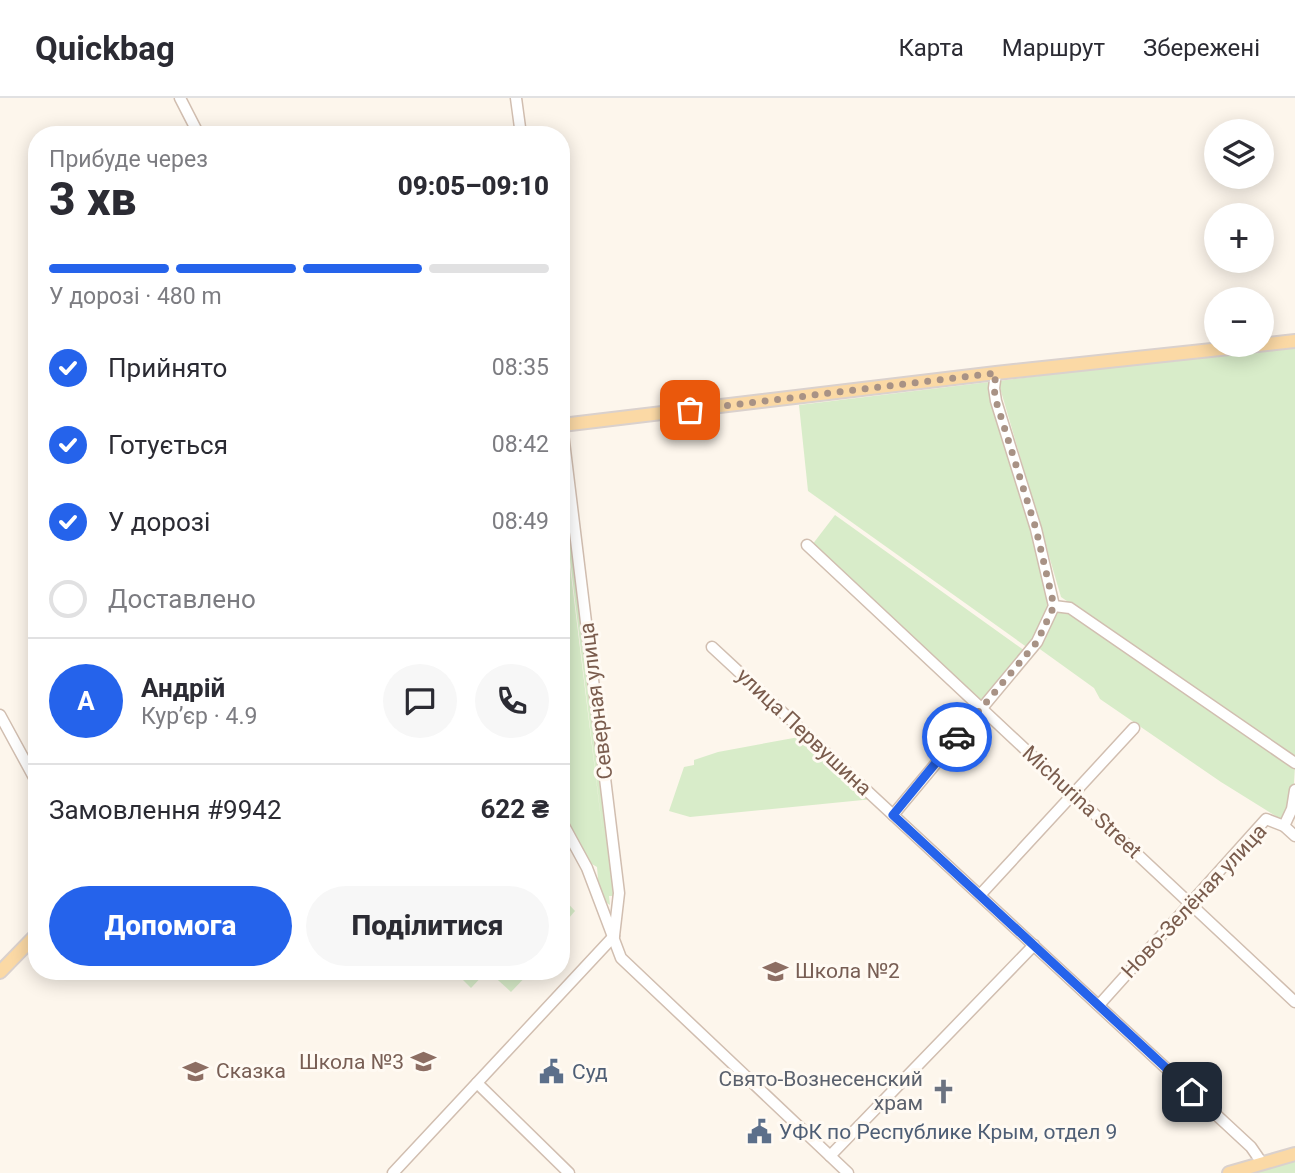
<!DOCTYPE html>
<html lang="uk">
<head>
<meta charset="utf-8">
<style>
	body { margin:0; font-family:Roboto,sans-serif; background:#f7f7f7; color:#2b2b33; height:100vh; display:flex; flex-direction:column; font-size:26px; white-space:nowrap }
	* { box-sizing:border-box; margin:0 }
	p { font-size:23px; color:#7c7c81 }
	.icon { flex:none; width:38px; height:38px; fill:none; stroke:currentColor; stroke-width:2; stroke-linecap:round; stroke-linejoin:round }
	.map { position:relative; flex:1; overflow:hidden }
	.drawer { position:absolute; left:28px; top:28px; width:542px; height:854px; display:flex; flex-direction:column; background:#fff; border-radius:28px; box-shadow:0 4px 18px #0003 }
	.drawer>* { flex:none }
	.buttons { position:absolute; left:1204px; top:21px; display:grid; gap:14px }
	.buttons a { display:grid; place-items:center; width:70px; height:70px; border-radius:50%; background:#fff; box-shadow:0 4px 18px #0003; font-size:35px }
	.pin { position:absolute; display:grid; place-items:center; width:60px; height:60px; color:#fff; margin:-30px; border-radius:14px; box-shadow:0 4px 10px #0006 }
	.courier { position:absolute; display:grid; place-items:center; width:70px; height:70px; margin:-35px; border:5px solid #2563eb; border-radius:50%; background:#fff; color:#222; box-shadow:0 2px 9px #0007 }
	.summary em { font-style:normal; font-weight:800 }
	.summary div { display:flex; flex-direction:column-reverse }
	.summary { display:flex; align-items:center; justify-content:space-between; height:119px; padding:0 21px }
	h1 { font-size:46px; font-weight:800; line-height:52px }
	.bar { display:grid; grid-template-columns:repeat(4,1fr); gap:10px 7px; align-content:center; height:84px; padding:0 21px }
	.bar i { height:9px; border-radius:5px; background:#e1e1e2 }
	.bar .active { background:#2563eb }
	.bar p { grid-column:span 4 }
	.line { display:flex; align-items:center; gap:18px; padding:0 21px; border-top:2px solid #e1e1e2 }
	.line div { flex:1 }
	.round { display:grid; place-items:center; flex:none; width:74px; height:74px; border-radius:37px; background:#f7f7f7 }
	ol { padding:0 21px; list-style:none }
	li { display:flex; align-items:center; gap:21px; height:77px }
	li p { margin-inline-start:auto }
	li .icon { padding:7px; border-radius:50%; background:#2563eb; color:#fff; stroke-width:4 }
	li:last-child { color:#7c7c81 }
	li i { width:38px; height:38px; border:4px solid #e1e1e2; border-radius:50% }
	.button { display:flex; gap:14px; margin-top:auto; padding:14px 21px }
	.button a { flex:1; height:80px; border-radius:42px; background:#2563eb; color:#fff; font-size:28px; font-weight:800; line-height:80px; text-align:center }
	.button a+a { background:#f7f7f7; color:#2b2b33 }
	header { display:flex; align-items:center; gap:42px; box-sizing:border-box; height:98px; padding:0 35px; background:#fff; border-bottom:2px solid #e1e1e2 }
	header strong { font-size:33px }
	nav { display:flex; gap:38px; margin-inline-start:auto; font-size:24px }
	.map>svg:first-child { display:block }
	.green { fill:#d8ecc9 }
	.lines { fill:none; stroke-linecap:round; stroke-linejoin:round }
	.minor-casing { stroke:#d1beb0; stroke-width:13 }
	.major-casing { stroke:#dad1cd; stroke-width:16 }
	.minor { stroke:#fff; stroke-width:10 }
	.major { stroke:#fbd9a5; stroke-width:12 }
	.done { stroke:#a89285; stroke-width:7; stroke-dasharray:0 12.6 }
	.route { stroke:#2563eb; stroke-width:9 }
	.labels { text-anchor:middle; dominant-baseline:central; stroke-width:6; stroke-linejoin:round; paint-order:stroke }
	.street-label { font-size:21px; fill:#7a5c4d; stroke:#fffaf3 }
	.education-label { font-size:21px; fill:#785e54; stroke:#fffaf3; text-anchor:start }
	.service-label { font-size:21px; fill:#4e5e75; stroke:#fffaf3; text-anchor:start }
	.worship-label { font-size:21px; fill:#5b616d; stroke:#fffaf3; text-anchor:end }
</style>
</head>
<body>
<header>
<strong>Quickbag</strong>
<nav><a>Карта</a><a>Маршрут</a><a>Збережені</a></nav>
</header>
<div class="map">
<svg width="1295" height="1075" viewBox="0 0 1295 1075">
	<rect width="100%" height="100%" fill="#fdf6ec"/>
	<g class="green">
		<path d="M 1295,247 L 1295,660 L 1061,499 L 998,283 Z"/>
		<path d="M 989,284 L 1034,433 L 1051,508 L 1028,550 L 808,393 L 799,307 Z"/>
		<path d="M 562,358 L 615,798 L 609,798 L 610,807 L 604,803 L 599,793 L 597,769 L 585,762 L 562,720 L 562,403 L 604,746 L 562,394 Z"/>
		<path d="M 835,417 L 1025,553 L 982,604 L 812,447 Z"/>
		<path d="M 1057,512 L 1067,512 L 1295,668 L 1293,699 L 1288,718 L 1282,722 L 1221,684 L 1100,601 L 1094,590 L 1037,549 Z"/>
		<path d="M 799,639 L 810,645 L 873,701 L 690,719 L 669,713 L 684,669 L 694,667 L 694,662 L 718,654 Z"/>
		<path d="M 562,799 L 575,813 L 562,828 Z"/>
		<path d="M 454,873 L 487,873 L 471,890 Z"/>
		<path d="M 488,873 L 531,873 L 511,894 Z"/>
		<path d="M 1295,1060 L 1295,1075 L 1245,1075 Z"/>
	</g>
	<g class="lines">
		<defs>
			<g id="minor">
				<path d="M 180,0 L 199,37"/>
				<path d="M 516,0 L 521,37"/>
				<path d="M 562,327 L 619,795 L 614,838"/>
				<path d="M 807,447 L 1295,904"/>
				<path d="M 1054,508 L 1070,510 L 1295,665"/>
				<path d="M 712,549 L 1251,1049 L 1262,1065"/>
				<path d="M 0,617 L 37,685"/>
				<path d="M 893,717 L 1037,544 L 1054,508 L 1036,431 L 996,303 L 994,290 L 996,275"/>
				<path d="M 562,724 L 587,770 L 621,860 L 848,1075"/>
				<path d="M 1284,728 L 1292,711 L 1295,692"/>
				<path d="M 980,797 L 1134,630"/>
				<path d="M 1099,907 L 1266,721 L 1284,728 L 1295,738"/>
				<path d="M 477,985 L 569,1075"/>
				<path d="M 830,1058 L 1034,847"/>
				<path d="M 393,1075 L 614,838"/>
			</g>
			<g id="major">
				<path d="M 562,327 L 996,275 L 1295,243"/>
				<path d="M 0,874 L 37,836"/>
				<path d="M 1229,1075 L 1295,1056"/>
			</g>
		</defs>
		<use href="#minor" class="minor-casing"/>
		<use href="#major" class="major-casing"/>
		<use href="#minor" class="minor"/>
		<use href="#major" class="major"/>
	</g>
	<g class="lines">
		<path class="done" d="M 690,312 L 996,275 L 994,290 L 996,303 L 1036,431 L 1054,508 L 1037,544 L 957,639"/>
		<path class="route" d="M 957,639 L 893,717 L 1192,994"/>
	</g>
	<defs>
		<symbol id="school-bare" viewBox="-9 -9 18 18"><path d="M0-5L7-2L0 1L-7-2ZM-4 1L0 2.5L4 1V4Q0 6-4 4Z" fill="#8d6e63" stroke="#fffaf3" stroke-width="2.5" paint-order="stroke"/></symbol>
		<symbol id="civic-bare" viewBox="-9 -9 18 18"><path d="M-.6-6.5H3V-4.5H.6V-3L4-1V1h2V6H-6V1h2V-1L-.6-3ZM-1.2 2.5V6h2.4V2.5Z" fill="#5c6f8a" stroke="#fffaf3" stroke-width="2.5" paint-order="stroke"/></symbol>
		<symbol id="church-bare" viewBox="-9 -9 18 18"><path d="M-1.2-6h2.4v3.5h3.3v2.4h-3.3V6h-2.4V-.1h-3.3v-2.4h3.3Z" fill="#6b7280" stroke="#fffaf3" stroke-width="2.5" paint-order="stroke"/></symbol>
	</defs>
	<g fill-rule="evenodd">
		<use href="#school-bare" x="758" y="856" width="35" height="35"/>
		<use href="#school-bare" x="406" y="946" width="35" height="35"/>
		<use href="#school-bare" x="178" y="956" width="35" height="35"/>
		<use href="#civic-bare" x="534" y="956" width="35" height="35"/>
		<use href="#church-bare" x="926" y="976" width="35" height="35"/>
		<use href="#civic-bare" x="742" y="1016" width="35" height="35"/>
	</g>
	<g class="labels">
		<g class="street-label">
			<text transform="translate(596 603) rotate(-97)">Северная улица</text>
			<text transform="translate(804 634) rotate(43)">улица Первушина</text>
			<text transform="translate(1082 704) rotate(43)">Michurina Street</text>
			<text transform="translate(1194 803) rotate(-47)">Ново-Зелёная улица</text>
		</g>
		<g class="education-label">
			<text x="795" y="873">Школа №2</text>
			<text x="404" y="964" text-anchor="end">Школа №3</text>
			<text x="216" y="973">Сказка</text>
		</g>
		<g class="service-label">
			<text x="572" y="974">Суд</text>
			<text x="779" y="1034">УФК по Республике Крым, отдел 9</text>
		</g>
		<g class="worship-label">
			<text x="923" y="981">Свято-Вознесенский<tspan x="923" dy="24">храм</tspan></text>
		</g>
	</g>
</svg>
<div class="buttons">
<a><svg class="icon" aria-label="layers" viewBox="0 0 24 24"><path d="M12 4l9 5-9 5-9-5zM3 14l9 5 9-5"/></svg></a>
<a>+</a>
<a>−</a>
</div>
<div class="pin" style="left:690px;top:312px;background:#ea580c"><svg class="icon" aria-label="bag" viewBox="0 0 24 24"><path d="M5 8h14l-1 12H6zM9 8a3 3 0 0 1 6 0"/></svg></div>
<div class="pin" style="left:1192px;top:994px;background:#1f2937"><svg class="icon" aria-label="home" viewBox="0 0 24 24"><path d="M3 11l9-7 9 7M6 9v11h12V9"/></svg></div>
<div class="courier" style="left:957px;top:639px"><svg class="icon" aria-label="car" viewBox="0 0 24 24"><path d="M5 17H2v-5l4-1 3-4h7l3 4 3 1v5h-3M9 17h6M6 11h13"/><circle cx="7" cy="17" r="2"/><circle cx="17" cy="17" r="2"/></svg></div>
<section class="drawer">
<div class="summary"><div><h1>3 хв</h1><p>Прибуде через</p></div><em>09:05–09:10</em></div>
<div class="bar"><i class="active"></i><i class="active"></i><i class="active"></i><i></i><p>У дорозі · 480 m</p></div>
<ol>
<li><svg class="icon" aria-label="check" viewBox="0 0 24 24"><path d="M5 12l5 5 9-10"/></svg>Прийнято<p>08:35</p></li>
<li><svg class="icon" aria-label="check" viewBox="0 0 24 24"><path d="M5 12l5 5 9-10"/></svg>Готується<p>08:42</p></li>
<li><svg class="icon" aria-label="check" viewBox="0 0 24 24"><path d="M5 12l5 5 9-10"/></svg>У дорозі<p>08:49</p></li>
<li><i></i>Доставлено</li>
</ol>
<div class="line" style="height:126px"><b class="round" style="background:#2563eb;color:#fff">А</b><div><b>Андрій</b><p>Кур’єр · 4.9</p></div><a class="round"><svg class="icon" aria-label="chat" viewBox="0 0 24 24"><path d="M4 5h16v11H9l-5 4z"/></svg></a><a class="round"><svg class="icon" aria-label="phone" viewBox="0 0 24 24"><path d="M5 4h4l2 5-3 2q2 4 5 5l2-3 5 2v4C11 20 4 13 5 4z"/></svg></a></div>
<div class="line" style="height:91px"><div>Замовлення #9942</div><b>622 ₴</b></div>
<div class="button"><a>Допомога</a><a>Поділитися</a></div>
</section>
</div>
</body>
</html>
